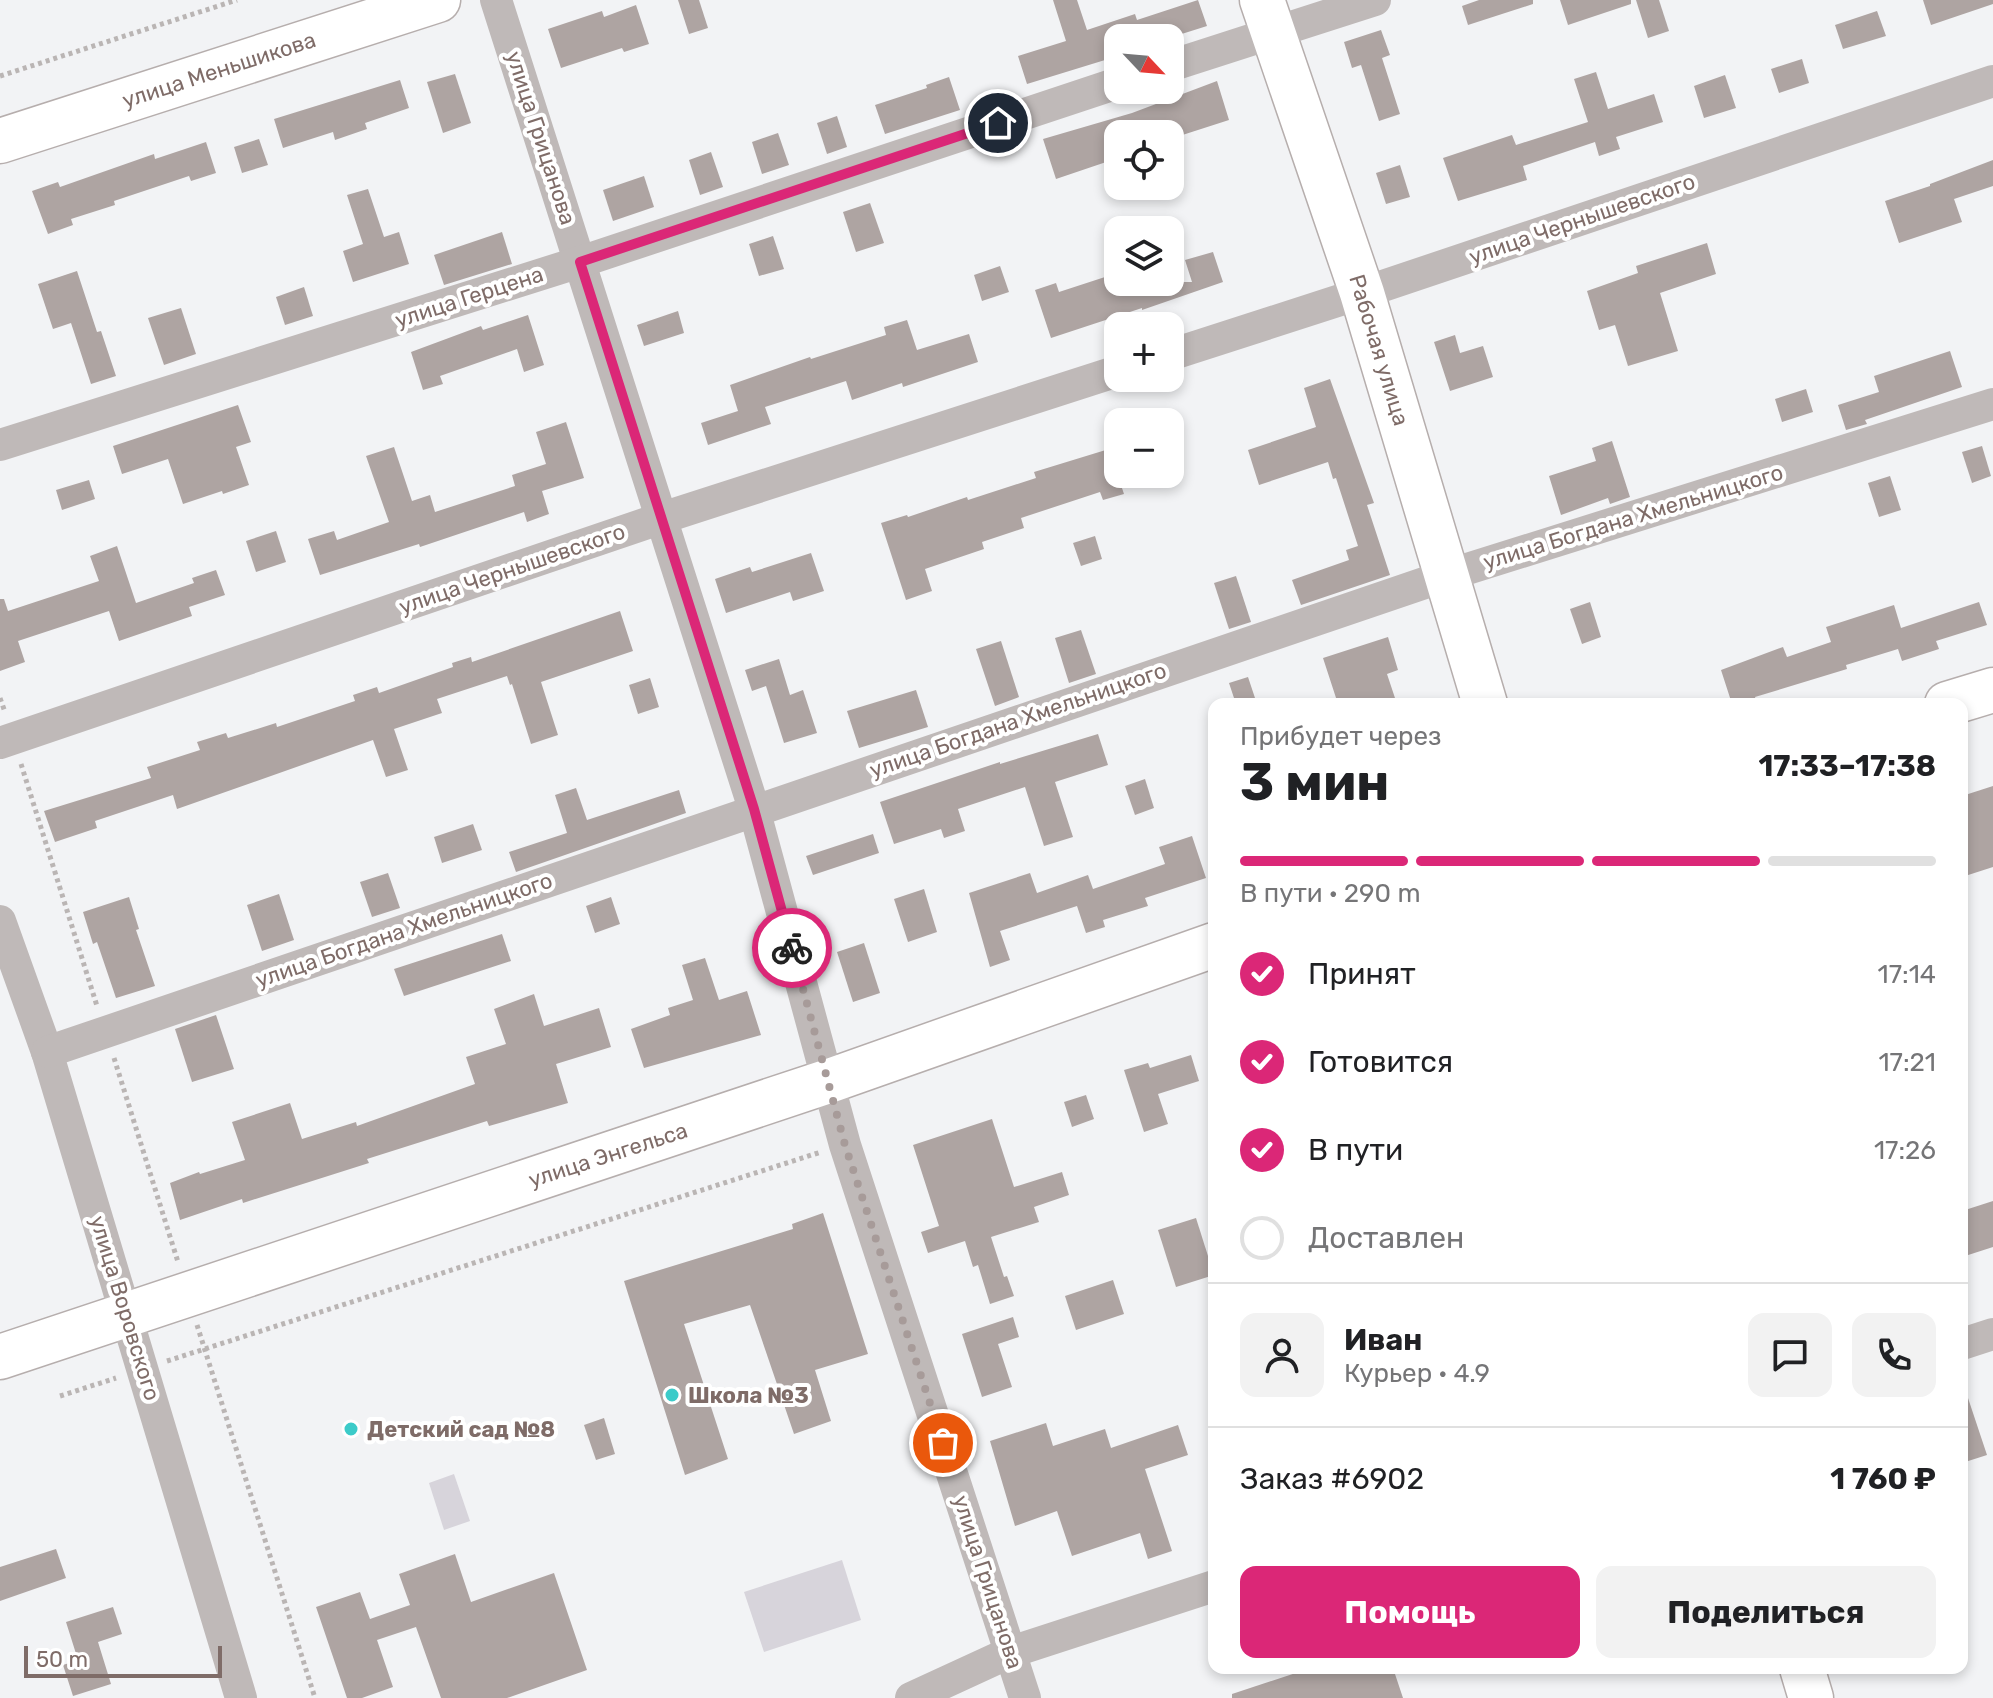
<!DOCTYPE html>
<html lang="ru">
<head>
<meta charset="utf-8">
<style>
	body { margin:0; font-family:Rubik,sans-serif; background:#f2f2f2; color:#202124; height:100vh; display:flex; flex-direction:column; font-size:30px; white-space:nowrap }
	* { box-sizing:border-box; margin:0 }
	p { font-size:26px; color:#757577 }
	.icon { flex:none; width:44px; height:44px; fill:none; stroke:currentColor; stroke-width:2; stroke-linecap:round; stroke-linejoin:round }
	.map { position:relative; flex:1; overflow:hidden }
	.details { position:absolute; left:1208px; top:698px; width:760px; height:976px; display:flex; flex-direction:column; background:#fff; border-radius:16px; box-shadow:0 4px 12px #0003 }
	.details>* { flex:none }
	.needle { width:52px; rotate:116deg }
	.buttons { position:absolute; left:1104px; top:24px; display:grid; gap:16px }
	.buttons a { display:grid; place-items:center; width:80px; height:80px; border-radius:16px; background:#fff; box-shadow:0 4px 12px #0003; font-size:40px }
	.scale { position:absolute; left:24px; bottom:20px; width:198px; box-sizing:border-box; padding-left:8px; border:4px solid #7f6c68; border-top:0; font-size:22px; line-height:28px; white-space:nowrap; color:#7f6c68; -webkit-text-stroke:6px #fff; paint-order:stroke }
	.pin { position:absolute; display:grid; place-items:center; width:68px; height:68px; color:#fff; margin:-34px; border:4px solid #fff; border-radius:50%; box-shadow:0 2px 8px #0007 }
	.courier { position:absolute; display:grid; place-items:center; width:80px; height:80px; margin:-40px; border:6px solid #db2777; border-radius:50%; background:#fff; color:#222; box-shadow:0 2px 10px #0007 }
	.summary em { font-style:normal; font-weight:700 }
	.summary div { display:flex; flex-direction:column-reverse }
	.summary { display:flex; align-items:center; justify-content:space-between; height:136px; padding:0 32px }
	h1 { font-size:52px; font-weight:700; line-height:60px }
	.bar { display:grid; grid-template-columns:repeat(4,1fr); gap:12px 8px; align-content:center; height:96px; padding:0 32px }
	.bar i { height:10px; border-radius:6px; background:#e0e0e0 }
	.bar .active { background:#db2777 }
	.bar p { grid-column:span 4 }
	.line { display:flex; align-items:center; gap:20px; padding:0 32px; border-top:2px solid #e0e0e0 }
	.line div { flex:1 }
	.round { display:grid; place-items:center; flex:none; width:84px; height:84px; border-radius:16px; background:#f2f2f2 }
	ol { padding:0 32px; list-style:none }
	li { display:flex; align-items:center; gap:24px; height:88px }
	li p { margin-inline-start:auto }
	li .icon { padding:8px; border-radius:50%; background:#db2777; color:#fff; stroke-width:4 }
	li:last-child { color:#757577 }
	li i { width:44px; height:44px; border:4px solid #e0e0e0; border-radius:50% }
	.primary-button { display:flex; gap:16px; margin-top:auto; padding:16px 32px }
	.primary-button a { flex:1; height:92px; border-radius:16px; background:#db2777; color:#fff; font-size:32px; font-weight:700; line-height:92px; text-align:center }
	.primary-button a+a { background:#f2f2f2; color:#202124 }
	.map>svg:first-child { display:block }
	.green { fill:#d7d4db }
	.building { fill:#aea4a2 }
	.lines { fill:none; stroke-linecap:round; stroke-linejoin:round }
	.secondary-casing { stroke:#b6aead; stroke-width:47 }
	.path { stroke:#bab5b4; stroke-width:5; stroke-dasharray:4 4; stroke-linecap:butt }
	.street { stroke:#bfb9b8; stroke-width:32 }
	.secondary { stroke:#fff; stroke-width:44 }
	.done { stroke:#a79b99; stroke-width:8; stroke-dasharray:0 14.4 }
	.route { stroke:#db2777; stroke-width:10 }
	.poi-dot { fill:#3ccbc9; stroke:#fff; stroke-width:3 }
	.labels { text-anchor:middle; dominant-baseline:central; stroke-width:8; stroke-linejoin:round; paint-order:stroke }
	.street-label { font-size:22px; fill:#7f6c68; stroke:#fff }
	.poi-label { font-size:22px; font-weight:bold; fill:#7f6c68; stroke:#fff; text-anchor:start }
</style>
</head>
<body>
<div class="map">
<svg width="1993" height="1698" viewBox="0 0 1993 1698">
	<rect width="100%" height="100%" fill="#f2f3f5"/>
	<g class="green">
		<path d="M 454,1474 L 470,1521 L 444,1530 L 429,1483 Z"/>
		<path d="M 842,1560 L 861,1620 L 764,1652 L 744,1592 Z"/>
	</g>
	<g class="building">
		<path d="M 678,0 L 699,0 L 708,28 L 689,34 Z"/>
		<path d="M 1053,0 L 1077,0 L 1087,30 L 1135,14 L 1137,20 L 1198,0 L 1207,26 L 1169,38 L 1118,38 L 1118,56 L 1027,84 L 1018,56 L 1066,41 Z"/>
		<path d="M 1479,0 L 1533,0 L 1533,4 L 1468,25 L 1462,6 Z"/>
		<path d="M 1560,0 L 1631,0 L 1631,4 L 1568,25 Z"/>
		<path d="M 1636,0 L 1659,0 L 1669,31 L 1648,38 Z"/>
		<path d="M 1923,0 L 1993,0 L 1993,4 L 1931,25 Z"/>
		<path d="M 636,5 L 649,44 L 624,52 L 622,48 L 561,68 L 548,29 L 602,11 L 604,17 Z"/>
		<path d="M 1877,11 L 1886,36 L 1843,49 L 1835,25 Z"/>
		<path d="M 1381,30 L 1390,55 L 1382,58 L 1400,114 L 1379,121 L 1361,65 L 1352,68 L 1344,42 Z"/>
		<path d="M 1802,59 L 1809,83 L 1779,93 L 1771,69 Z"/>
		<path d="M 1596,72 L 1608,109 L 1654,94 L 1663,122 L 1616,137 L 1620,149 L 1599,156 L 1595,142 L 1523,166 L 1527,180 L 1458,201 L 1443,158 L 1512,135 L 1516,145 L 1588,122 L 1574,79 Z"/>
		<path d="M 455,74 L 471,123 L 443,133 L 427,82 Z"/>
		<path d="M 1725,75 L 1736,108 L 1704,118 L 1694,86 Z"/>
		<path d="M 949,77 L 960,110 L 885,134 L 875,105 L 927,88 L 926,85 Z"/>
		<path d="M 400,80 L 409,108 L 365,123 L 367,129 L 335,140 L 333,132 L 283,148 L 274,119 Z"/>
		<path d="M 1217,81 L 1229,120 L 1170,139 L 1170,134 L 1118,134 L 1118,158 L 1056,179 L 1043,139 L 1132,113 Z"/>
		<path d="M 837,116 L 847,147 L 827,154 L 817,123 Z"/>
		<path d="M 778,133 L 789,165 L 762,174 L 752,142 Z"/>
		<path d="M 259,139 L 268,165 L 242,173 L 234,147 Z"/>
		<path d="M 206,142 L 216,173 L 191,181 L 189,176 L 114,201 L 115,205 L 71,219 L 73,225 L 48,234 L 32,191 L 58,182 L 60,187 L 154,154 L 155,159 Z"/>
		<path d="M 711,152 L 723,187 L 700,195 L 689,160 Z"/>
		<path d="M 1993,160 L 1993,186 L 1954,199 L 1962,222 L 1899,243 L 1885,201 L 1930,186 L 1930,184 Z"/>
		<path d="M 1400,165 L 1410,197 L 1386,204 L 1376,173 Z"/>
		<path d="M 644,176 L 654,207 L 613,221 L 603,190 Z"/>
		<path d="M 368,189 L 384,237 L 399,232 L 409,264 L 353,282 L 343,251 L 363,244 L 347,195 Z"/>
		<path d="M 870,203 L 884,243 L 856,252 L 843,212 Z"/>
		<path d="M 502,232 L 512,264 L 444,285 L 434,255 Z"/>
		<path d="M 773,236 L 784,269 L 759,276 L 749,244 Z"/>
		<path d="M 1707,243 L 1716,274 L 1660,293 L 1678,351 L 1628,366 L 1615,325 L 1599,330 L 1587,291 L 1638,273 L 1636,266 Z"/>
		<path d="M 1213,252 L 1223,282 L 1142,310 L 1142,308 L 1051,338 L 1035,290 L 1056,283 L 1059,292 L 1105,277 L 1106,282 L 1192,282 L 1185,260 Z"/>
		<path d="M 1000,266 L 1009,292 L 982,301 L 974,275 Z"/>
		<path d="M 77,271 L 97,332 L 101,331 L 116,376 L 91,384 L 71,323 L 53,329 L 38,284 Z"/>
		<path d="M 304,287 L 313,316 L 285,325 L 276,297 Z"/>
		<path d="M 181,308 L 196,354 L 164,365 L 148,318 Z"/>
		<path d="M 678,311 L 684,333 L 644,346 L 637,325 Z"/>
		<path d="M 528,315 L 544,365 L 524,372 L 517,349 L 440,376 L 443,384 L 423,390 L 411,352 L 481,326 L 483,330 Z"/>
		<path d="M 907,320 L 917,350 L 969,334 L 978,362 L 903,387 L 902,383 L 852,400 L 846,381 L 765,407 L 771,424 L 708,445 L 701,423 L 738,411 L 730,385 L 810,357 L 811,359 L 886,335 L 884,327 Z"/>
		<path d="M 1455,335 L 1460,353 L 1483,346 L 1493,377 L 1450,391 L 1434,342 Z"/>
		<path d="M 1950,351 L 1962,387 L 1865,420 L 1867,424 L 1846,430 L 1838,405 L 1879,392 L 1874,376 Z"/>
		<path d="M 1330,379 L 1374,503 L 1367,505 L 1390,575 L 1301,605 L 1292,580 L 1349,560 L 1346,550 L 1358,546 L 1336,478 L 1333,479 L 1328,462 L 1259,485 L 1248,450 L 1316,427 L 1304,388 Z"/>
		<path d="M 1806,389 L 1813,412 L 1782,422 L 1775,399 Z"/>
		<path d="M 238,405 L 251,442 L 236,447 L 249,485 L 223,494 L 222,491 L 183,504 L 168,459 L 122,474 L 113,446 Z"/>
		<path d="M 566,422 L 584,478 L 542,491 L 549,514 L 527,522 L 524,512 L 420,547 L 419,544 L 320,575 L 308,539 L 334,531 L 337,540 L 389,522 L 366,456 L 394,447 L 412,501 L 430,495 L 435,512 L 515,486 L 512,475 L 546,464 L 536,432 Z"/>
		<path d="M 1612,441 L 1630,497 L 1610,504 L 1608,498 L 1561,515 L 1549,476 L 1596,461 L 1592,448 Z"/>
		<path d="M 1982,446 L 1991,476 L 1972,483 L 1962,452 Z"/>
		<path d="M 1109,449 L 1124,494 L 1103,500 L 1100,492 L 1021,518 L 1024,528 L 982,542 L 984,549 L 925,569 L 932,591 L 906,600 L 881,523 L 907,515 L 908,517 L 967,497 L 968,500 L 1036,478 L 1034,472 Z"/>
		<path d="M 1890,476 L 1901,510 L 1879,517 L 1868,483 Z"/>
		<path d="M 89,480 L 95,499 L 62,510 L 56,490 Z"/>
		<path d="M 276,531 L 286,562 L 256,572 L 246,541 Z"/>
		<path d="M 1095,536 L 1102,559 L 1081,566 L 1073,543 Z"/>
		<path d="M 117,546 L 136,603 L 194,583 L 192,578 L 216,570 L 225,595 L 189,607 L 192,616 L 119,641 L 109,611 L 18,641 L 25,662 L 0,671 L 0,599 L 4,599 L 8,611 L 99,581 L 90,556 Z"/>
		<path d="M 811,553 L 824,591 L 793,601 L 790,592 L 726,613 L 715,579 L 750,567 L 752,572 Z"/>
		<path d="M 1236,576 L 1251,622 L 1229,629 L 1214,583 Z"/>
		<path d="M 1590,602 L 1601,637 L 1582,644 L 1570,609 Z"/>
		<path d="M 1979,602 L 1987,625 L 1936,641 L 1939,649 L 1902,661 L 1898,649 L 1846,665 L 1847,669 L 1755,697 L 1757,704 L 1732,704 L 1721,670 L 1783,647 L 1787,657 L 1831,642 L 1826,627 L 1894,605 L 1901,628 Z"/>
		<path d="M 620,611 L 633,651 L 541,682 L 558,735 L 531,744 L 512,684 L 510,685 L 507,676 L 437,699 L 442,713 L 394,729 L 408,770 L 386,777 L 373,740 L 177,809 L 173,795 L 95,821 L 97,828 L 55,842 L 44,811 L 151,778 L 147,767 L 200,750 L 197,742 L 226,733 L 228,738 L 276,723 L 277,727 L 355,701 L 353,695 L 377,687 L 379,693 L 453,667 L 452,663 L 471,657 L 472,662 Z"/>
		<path d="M 1081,630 L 1096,674 L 1069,683 L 1055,638 Z"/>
		<path d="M 1388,637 L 1398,670 L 1387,674 L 1397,704 L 1338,704 L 1323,658 Z"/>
		<path d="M 1001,641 L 1019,697 L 995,706 L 976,649 Z"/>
		<path d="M 779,659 L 790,695 L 803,690 L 817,733 L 784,743 L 766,686 L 752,691 L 745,670 Z"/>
		<path d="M 1248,677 L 1257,704 L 1236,704 L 1229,683 Z"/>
		<path d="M 650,678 L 659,707 L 638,714 L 629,685 Z"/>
		<path d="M 916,690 L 928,727 L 859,748 L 847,711 Z"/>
		<path d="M 1098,734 L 1108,765 L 1055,782 L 1073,837 L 1044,846 L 1025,787 L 958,809 L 965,831 L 944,838 L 941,829 L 894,844 L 880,802 L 1000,762 L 1000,764 Z"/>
		<path d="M 1145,779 L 1154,808 L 1135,815 L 1125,786 Z"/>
		<path d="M 1993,786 L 1993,867 L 1962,877 L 1962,796 Z"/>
		<path d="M 576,788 L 587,820 L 679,790 L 686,813 L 516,872 L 509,852 L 567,833 L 555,795 Z"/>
		<path d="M 473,824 L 482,850 L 442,863 L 434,837 Z"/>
		<path d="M 873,834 L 879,853 L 813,875 L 806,856 Z"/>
		<path d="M 1192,836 L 1206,878 L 1145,898 L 1148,906 L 1103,920 L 1105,927 L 1086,933 L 1077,906 L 1000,931 L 1010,960 L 990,967 L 969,893 L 1030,873 L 1037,893 L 1088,875 L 1093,889 L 1165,864 L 1159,847 Z"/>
		<path d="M 388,873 L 400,908 L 372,917 L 360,882 Z"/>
		<path d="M 924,889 L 937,932 L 908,942 L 894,899 Z"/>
		<path d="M 279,894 L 294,940 L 262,951 L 247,905 Z"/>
		<path d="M 129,897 L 139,929 L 136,930 L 155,986 L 116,998 L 97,942 L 93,944 L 83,912 Z"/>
		<path d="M 611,897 L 620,924 L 595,933 L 586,906 Z"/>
		<path d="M 502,934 L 511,961 L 404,996 L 394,969 Z"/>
		<path d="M 864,943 L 880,993 L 853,1002 L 837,952 Z"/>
		<path d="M 705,958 L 719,1000 L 747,991 L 761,1035 L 644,1068 L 631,1029 L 670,1015 L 668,1008 L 693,1000 L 682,965 Z"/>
		<path d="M 534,994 L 544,1026 L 599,1008 L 611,1047 L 556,1064 L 568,1103 L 489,1126 L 487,1121 L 367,1159 L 369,1163 L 243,1203 L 242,1199 L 180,1220 L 170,1183 L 199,1172 L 200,1174 L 245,1160 L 232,1122 L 290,1103 L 302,1139 L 356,1122 L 357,1126 L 475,1084 L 466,1057 L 506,1044 L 494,1009 Z"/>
		<path d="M 216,1015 L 234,1069 L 192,1082 L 175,1029 Z"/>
		<path d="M 1191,1055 L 1199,1081 L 1158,1094 L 1168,1124 L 1144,1132 L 1124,1070 L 1148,1063 L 1150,1068 Z"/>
		<path d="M 1086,1095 L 1094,1119 L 1072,1127 L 1064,1102 Z"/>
		<path d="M 992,1119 L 1014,1187 L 1062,1172 L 1069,1195 L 1034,1207 L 1039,1222 L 991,1237 L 1004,1277 L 1007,1276 L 1014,1296 L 990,1304 L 978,1265 L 973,1267 L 965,1241 L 928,1253 L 921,1232 L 939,1226 L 913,1145 Z"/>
		<path d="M 1993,1201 L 1993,1247 L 1962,1257 L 1962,1211 Z"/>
		<path d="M 823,1213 L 868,1354 L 815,1370 L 831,1421 L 794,1434 L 750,1305 L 684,1324 L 728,1459 L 685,1475 L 624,1281 L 793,1229 L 792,1224 Z"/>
		<path d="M 1196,1218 L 1214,1275 L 1176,1287 L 1158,1230 Z"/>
		<path d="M 1113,1280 L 1124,1314 L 1076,1330 L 1065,1296 Z"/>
		<path d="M 1013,1317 L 1019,1337 L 998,1344 L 1012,1387 L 982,1397 L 962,1334 Z"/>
		<path d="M 1966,1392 L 1987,1455 L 1962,1463 L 1962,1393 Z"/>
		<path d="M 604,1418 L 615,1454 L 596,1460 L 584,1425 Z"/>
		<path d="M 1046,1423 L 1053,1446 L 1105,1429 L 1111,1448 L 1178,1425 L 1188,1455 L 1145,1469 L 1172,1551 L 1148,1559 L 1140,1533 L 1072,1556 L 1057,1511 L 1015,1526 L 990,1441 Z"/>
		<path d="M 56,1549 L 66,1578 L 0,1601 L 0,1567 Z"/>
		<path d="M 455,1554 L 471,1602 L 554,1573 L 587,1670 L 507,1698 L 441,1698 L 416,1627 L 377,1640 L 393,1687 L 362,1698 L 347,1698 L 316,1607 L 360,1592 L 370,1619 L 410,1605 L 399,1574 Z"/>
		<path d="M 113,1607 L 122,1634 L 98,1642 L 111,1684 L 73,1696 L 63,1665 L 78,1660 L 66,1622 Z"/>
		<path d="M 1311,1668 L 1393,1668 L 1403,1698 L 1232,1698 L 1232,1694 Z"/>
	</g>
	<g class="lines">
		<defs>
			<g id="secondary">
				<path d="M 1262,0 L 1362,293 L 1485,704"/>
				<path d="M 0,141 L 438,0"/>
				<path d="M 1947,704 L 1993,690"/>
				<path d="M 0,1357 L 829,1081 L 1214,945"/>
				<path d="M 1802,1668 L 1811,1698"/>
			</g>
		</defs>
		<use href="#secondary" class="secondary-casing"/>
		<g class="path">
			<path d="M 0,76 L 237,0"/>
			<path d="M 0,698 L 5,712"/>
			<path d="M 21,764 L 97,1006"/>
			<path d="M 114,1058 L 178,1262"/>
			<path d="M 197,1325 L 315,1698"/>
			<path d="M 167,1361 L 821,1152"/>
			<path d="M 60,1396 L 116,1378"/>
		</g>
		<g class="street">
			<path d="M 496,0 L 754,809 L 845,1145 L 1025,1698"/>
			<path d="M 1170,66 L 1375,0"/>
			<path d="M 1170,355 L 1362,293 L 1993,81"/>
			<path d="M 0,445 L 580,262 L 1118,83"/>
			<path d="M 0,743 L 662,518 L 1118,371"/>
			<path d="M 0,921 L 47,1052 L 241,1698"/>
			<path d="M 47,1052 L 1448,575 L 1993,404"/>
			<path d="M 1962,1344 L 1993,1334"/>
			<path d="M 911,1698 L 1011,1652 L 1214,1586"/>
		</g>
		<use href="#secondary" class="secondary"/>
	</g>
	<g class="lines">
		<path class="done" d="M 792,948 L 845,1145 L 943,1443"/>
		<path class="route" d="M 792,948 L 754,809 L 580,262 L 998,123"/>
	</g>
	<g class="poi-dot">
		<circle cx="672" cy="1395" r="8"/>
		<circle cx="351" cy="1429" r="8"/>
	</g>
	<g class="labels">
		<g class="street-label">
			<text transform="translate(219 70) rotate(-18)">улица Меньшикова</text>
			<text transform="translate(541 138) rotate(72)">улица Грицанова</text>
			<text transform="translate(1582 219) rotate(-19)">улица Чернышевского</text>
			<text transform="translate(469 297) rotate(-18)">улица Герцена</text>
			<text transform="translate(1379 350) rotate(73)">Рабочая улица</text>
			<text transform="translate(1633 517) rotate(-17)">улица Богдана Хмельницкого</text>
			<text transform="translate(512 569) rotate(-19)">улица Чернышевского</text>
			<text transform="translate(1018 720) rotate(-19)">улица Богдана Хмельницкого</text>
			<text transform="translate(404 930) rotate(-19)">улица Богдана Хмельницкого</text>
			<text transform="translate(608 1155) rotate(-18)">улица Энгельса</text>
			<text transform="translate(125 1308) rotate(73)">улица Воровского</text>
			<text transform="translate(988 1582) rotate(72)">улица Грицанова</text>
		</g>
		<g class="poi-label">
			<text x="688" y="1395">Школа №3</text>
			<text x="367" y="1429">Детский сад №8</text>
		</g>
	</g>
</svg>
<div class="buttons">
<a><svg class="needle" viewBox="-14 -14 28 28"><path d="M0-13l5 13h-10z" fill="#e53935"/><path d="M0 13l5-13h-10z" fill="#757577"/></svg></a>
<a><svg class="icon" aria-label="locate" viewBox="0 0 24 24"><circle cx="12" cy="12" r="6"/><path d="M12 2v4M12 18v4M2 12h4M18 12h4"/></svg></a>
<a><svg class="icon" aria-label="layers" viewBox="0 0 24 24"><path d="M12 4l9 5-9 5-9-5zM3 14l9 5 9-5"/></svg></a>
<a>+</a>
<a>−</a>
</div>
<div class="scale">50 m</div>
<div class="pin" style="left:943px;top:1443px;background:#ea580c"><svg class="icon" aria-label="bag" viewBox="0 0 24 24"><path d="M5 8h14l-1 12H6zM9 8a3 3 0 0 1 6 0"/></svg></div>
<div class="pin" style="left:998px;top:123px;background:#1f2937"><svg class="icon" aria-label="home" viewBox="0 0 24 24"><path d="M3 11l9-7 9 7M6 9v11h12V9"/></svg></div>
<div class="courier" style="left:792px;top:948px"><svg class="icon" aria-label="bike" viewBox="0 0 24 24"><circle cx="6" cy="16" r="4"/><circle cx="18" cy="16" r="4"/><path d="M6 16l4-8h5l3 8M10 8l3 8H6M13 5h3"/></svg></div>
<section class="details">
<div class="summary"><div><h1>3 мин</h1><p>Прибудет через</p></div><em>17:33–17:38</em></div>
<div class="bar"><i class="active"></i><i class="active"></i><i class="active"></i><i></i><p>В пути · 290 m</p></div>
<ol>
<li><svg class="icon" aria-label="check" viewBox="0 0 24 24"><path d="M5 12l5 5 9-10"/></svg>Принят<p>17:14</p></li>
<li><svg class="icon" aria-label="check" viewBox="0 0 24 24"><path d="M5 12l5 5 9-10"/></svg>Готовится<p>17:21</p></li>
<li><svg class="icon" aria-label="check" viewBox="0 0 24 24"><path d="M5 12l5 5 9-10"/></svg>В пути<p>17:26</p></li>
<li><i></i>Доставлен</li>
</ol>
<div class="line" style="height:144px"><a class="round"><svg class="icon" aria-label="person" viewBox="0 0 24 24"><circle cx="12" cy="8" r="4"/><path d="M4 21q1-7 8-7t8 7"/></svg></a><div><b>Иван</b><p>Курьер · 4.9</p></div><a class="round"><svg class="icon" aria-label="chat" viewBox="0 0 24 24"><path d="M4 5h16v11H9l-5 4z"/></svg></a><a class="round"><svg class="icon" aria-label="phone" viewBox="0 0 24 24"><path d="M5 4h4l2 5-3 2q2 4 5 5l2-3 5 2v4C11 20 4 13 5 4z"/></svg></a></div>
<div class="line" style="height:104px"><div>Заказ #6902</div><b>1 760 ₽</b></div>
<div class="primary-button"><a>Помощь</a><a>Поделиться</a></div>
</section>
</div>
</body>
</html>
